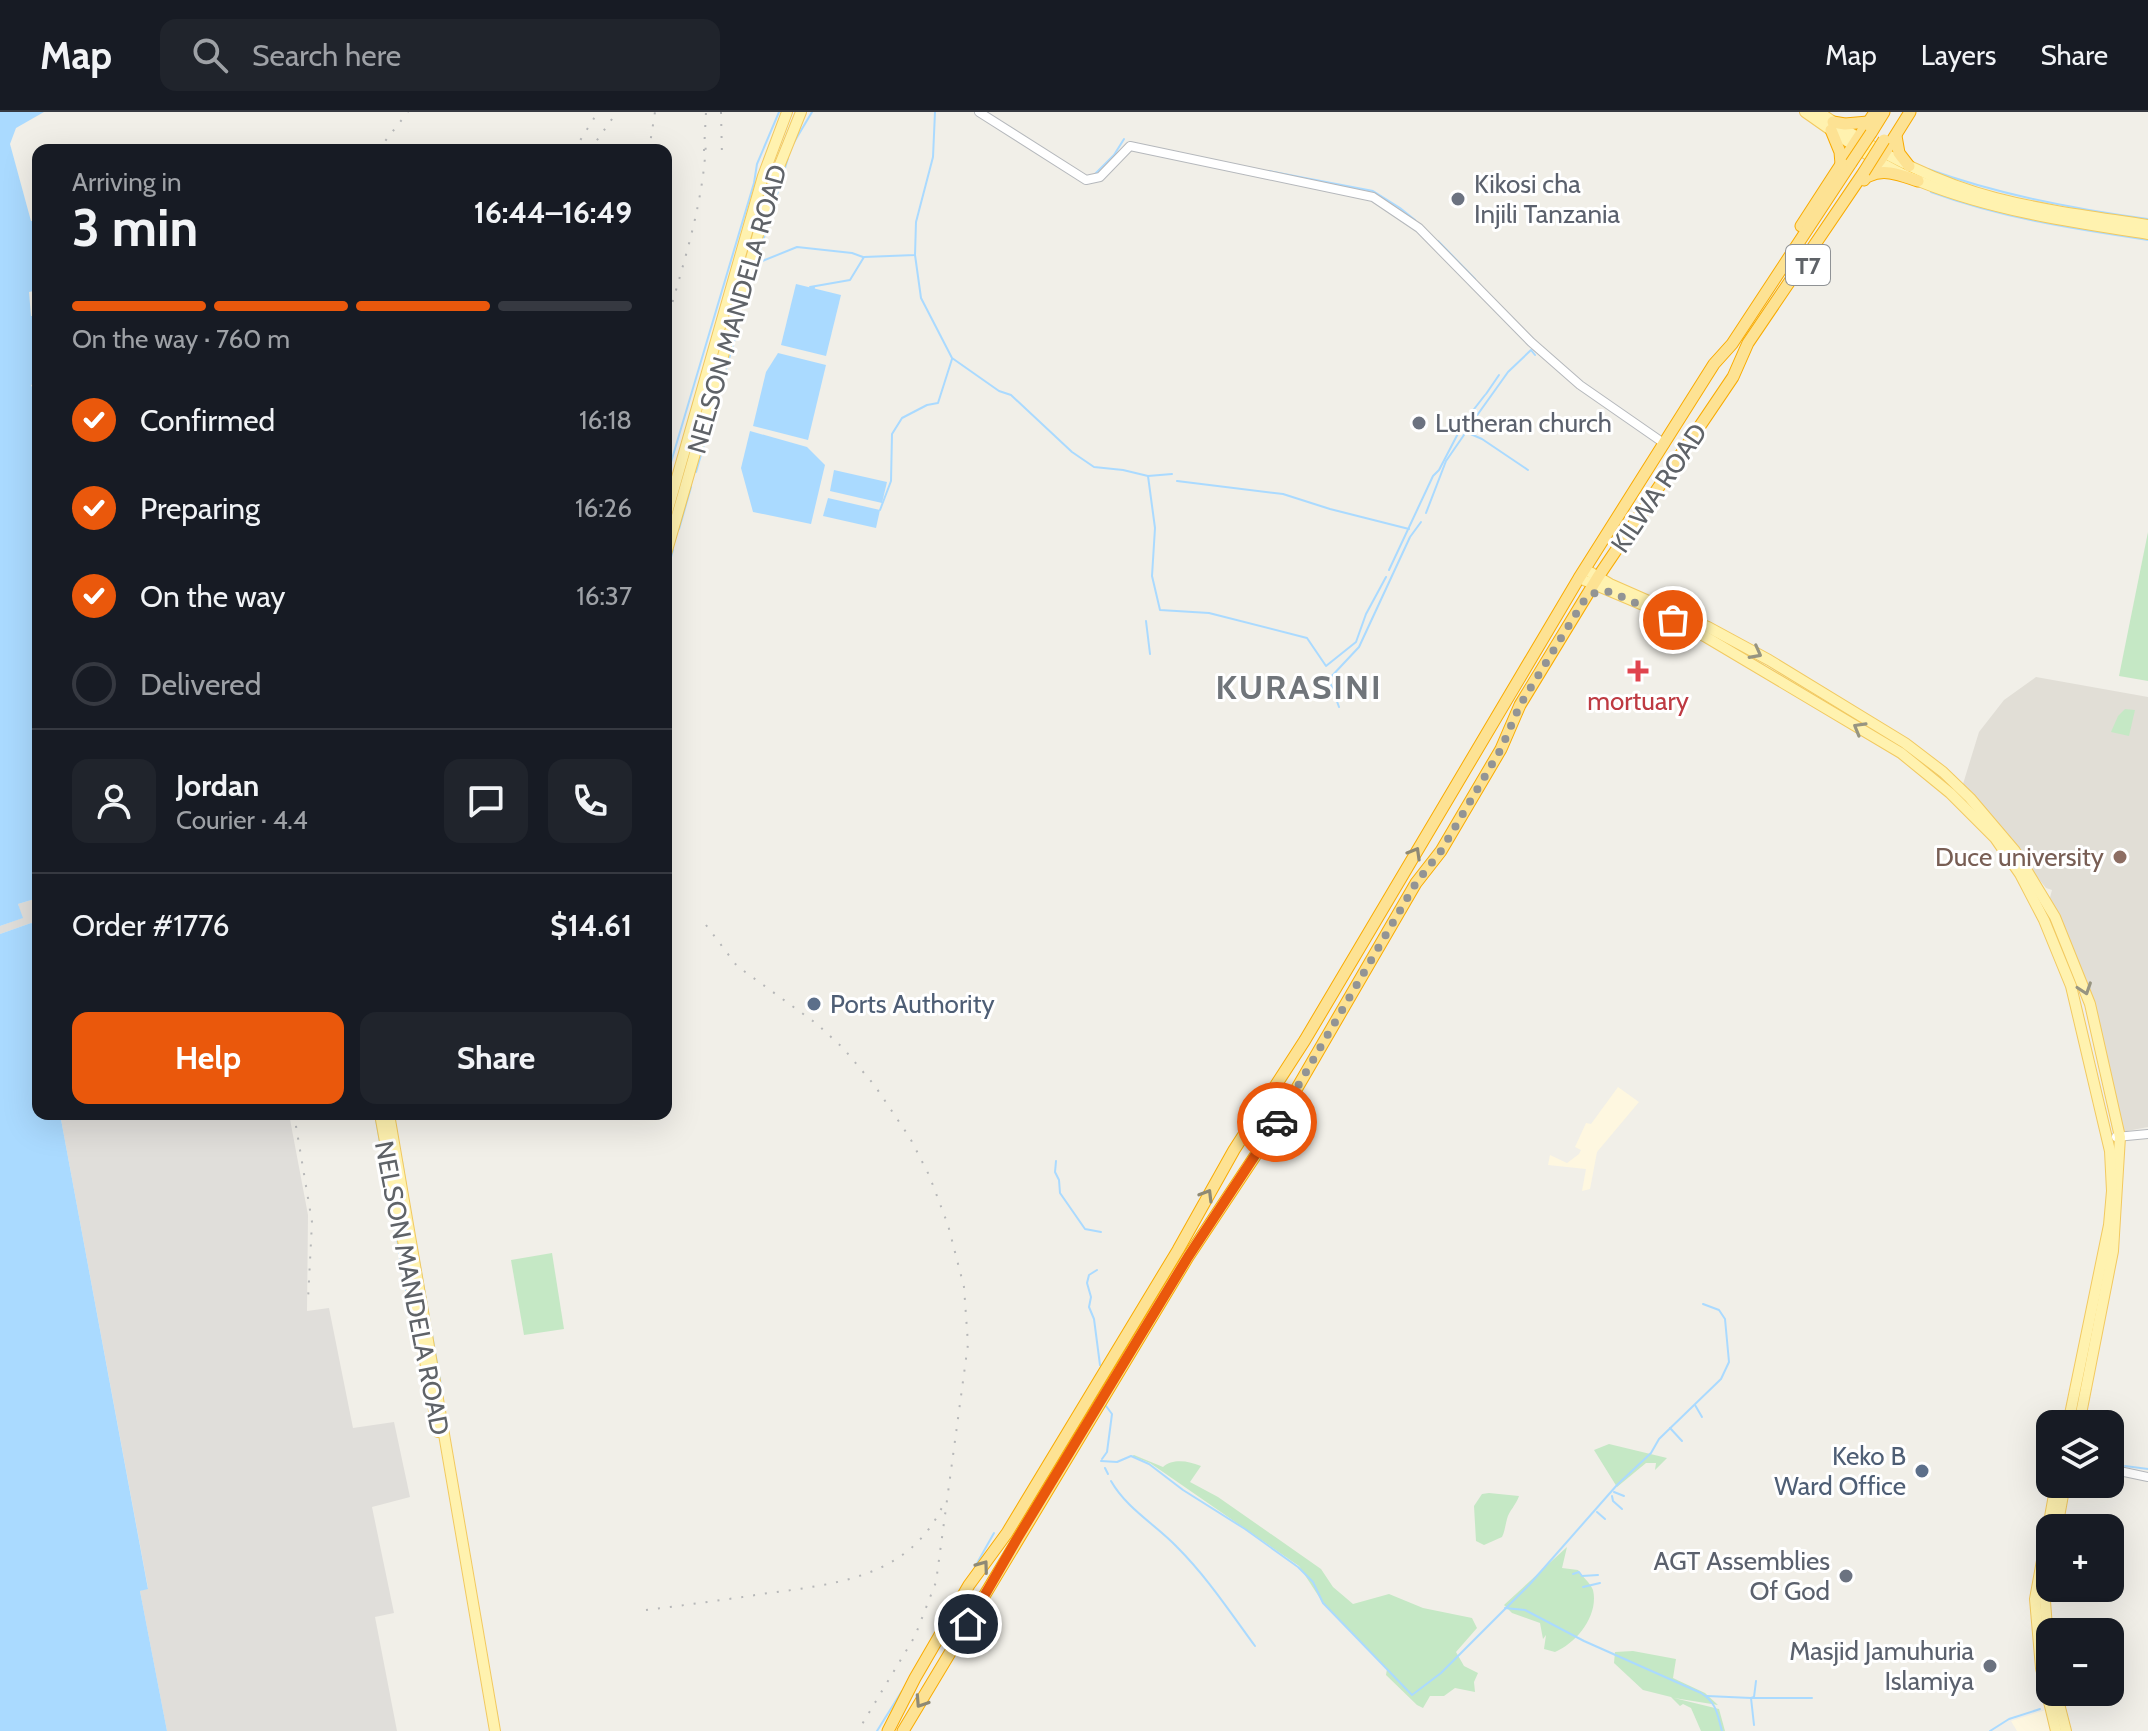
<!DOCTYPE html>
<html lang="en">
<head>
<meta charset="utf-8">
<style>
	body { margin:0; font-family:Cabin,sans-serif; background:#20242c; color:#f1f3f6; height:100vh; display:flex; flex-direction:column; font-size:30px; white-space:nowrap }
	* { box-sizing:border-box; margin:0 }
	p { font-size:26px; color:#9ea1a6 }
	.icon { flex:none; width:44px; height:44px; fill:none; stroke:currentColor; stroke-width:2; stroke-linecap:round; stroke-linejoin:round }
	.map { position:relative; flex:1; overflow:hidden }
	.panel { position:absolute; left:32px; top:32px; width:640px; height:976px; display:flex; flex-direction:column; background:#171b24; border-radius:16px; box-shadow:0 8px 32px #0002 }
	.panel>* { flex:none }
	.controls { position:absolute; left:2036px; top:1298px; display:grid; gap:16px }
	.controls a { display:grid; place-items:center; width:88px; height:88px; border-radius:16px; background:#171b24; box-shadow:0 8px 32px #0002; font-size:40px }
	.pin { position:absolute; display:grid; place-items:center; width:68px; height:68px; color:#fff; margin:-34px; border:4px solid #fff; border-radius:50%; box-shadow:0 2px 8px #0007 }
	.courier { position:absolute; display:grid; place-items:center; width:80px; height:80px; margin:-40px; border:6px solid #ea580c; border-radius:50%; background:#fff; color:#222; box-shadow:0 2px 10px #0007 }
	.overview em { font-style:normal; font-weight:700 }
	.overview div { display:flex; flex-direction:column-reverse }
	.overview { display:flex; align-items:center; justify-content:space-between; height:136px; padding:0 40px }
	h1 { font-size:52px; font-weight:700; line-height:60px }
	.bar { display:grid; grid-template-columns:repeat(4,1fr); gap:12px 8px; align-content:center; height:96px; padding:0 40px }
	.bar i { height:10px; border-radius:6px; background:#363941 }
	.bar .current { background:#ea580c }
	.bar p { grid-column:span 4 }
	.line { display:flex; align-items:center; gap:20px; padding:0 40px; border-top:2px solid #363941 }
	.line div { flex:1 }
	.round { display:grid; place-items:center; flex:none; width:84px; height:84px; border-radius:16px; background:#20242c }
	ol { padding:0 40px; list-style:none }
	li { display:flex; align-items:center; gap:24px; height:88px }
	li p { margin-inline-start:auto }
	li .icon { padding:8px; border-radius:50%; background:#ea580c; color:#fff; stroke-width:4 }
	li:last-child { color:#9ea1a6 }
	li i { width:44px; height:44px; border:4px solid #363941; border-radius:50% }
	.primary-button { display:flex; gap:16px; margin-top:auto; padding:16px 40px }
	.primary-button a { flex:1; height:92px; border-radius:16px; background:#ea580c; color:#fff; font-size:32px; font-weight:700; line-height:92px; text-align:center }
	.primary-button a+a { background:#20242c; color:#f1f3f6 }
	header { display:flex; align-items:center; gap:48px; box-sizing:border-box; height:112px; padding:0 40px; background:#171b24; border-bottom:2px solid #363941 }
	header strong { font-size:38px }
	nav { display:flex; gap:44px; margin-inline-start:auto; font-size:28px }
	.search { width:560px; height:72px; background:#20242c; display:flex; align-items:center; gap:20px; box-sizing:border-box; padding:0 28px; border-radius:16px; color:#9ea1a6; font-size:30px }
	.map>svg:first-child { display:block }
	.commercial { fill:#fef7e0 }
	.industrial { fill:#e0deda }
	.education { fill:#e1ded6 }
	.green { fill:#c5e8c5 }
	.water { fill:#aadaff }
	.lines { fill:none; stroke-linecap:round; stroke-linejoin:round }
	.stream { stroke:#aadaff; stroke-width:2 }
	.minor-casing { stroke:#b5b8bc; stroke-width:10 }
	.major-casing { stroke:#f2c960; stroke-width:12 }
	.highway-casing { stroke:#f9ab00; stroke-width:13 }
	.minor { stroke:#fff; stroke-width:8 }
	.major { stroke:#fff2af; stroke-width:10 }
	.highway { stroke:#fde293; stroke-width:11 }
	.rail { stroke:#b6b7b8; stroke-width:2; stroke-dasharray:2 10; stroke-linecap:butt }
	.highway-bridge-casing { stroke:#f9ab00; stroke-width:13; stroke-linecap:butt }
	.highway-bridge { stroke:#fde293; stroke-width:11 }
	.oneway { stroke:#979581 }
	.oneway2 { stroke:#8e8975 }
	.done { stroke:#929495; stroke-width:8; stroke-dasharray:0 14.4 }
	.route { stroke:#ea580c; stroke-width:10 }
	.worship-dot { fill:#6b7280; stroke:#fff; stroke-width:3 }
	.health-dot { fill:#e0444e; stroke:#fff; stroke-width:3 }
	.education-dot { fill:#8d6e63; stroke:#fff; stroke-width:3 }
	.service-dot { fill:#5c6f8a; stroke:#fff; stroke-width:3 }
	.labels { text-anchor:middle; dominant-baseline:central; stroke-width:6; stroke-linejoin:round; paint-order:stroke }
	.shield { fill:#fff; stroke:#8f9295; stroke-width:2 }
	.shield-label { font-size:24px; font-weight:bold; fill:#5f6368 }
	.worship-label { font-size:26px; fill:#5b616d; stroke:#fff; text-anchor:start }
	.street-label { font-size:26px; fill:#5f6368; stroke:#fff }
	.health-label { font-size:26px; fill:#be3a42; stroke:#fff }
	.education-label { font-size:26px; fill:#785e54; stroke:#fff; text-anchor:end }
	.service-label { font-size:26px; fill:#4e5e75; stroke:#fff; text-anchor:start }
	.district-label { font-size:34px; font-weight:bold; letter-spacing:2px; fill:#70757a; stroke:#fff }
</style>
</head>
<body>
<header>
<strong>Map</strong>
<div class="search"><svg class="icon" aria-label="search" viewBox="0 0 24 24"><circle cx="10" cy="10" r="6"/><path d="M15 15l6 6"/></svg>Search here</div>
<nav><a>Map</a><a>Layers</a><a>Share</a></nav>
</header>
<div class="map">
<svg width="2148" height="1619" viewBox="0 0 2148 1619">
	<rect width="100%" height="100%" fill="#f1efe8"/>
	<g class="commercial">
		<path d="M 1618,975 L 1639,990 L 1597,1040 L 1590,1077 L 1582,1079 L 1586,1057 L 1548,1053 L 1550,1043 L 1567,1051 L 1579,1042 L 1581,1038 L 1575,1035 L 1586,1011 L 1591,1012 Z"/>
		<path d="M 2049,1597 L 2055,1619 L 2017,1619 L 2011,1609 Z"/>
	</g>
	<g class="industrial">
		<path d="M 38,786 L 38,813 L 31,811 L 0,822 L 0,814 L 22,806 L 18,792 Z"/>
		<path d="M 60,1002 L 289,1002 L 308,1103 L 307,1199 L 329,1196 L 353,1316 L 394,1310 L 410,1385 L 372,1395 L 394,1501 L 375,1505 L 397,1619 L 167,1619 L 140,1479 L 148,1476 Z"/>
	</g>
	<path class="education" d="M 2036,565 L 2148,585 L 2148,1015 L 2122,1020 L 2099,917 L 2049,789 L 2052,778 L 2046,776 L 1963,672 L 1979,620 L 2004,588 Z"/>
	<g class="green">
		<path d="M 2148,420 L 2148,569 L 2119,564 Z"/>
		<path d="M 2125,597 L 2135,598 L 2129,624 L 2111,620 L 2118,604 Z"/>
		<path d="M 552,1141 L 564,1217 L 524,1223 L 511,1148 Z"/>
		<path d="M 1609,1332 L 1667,1346 L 1655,1358 L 1656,1351 L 1646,1351 L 1617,1375 L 1594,1338 Z"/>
		<path d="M 1134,1343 L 1163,1355 C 1173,1346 1189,1349 1201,1354 L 1190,1370 L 1218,1385 L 1321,1457 L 1333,1475 L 1353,1492 L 1389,1482 L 1423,1496 L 1472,1506 L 1477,1516 L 1456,1540 L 1464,1554 L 1478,1561 L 1474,1570 L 1475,1580 L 1455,1576 L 1444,1584 L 1430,1584 L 1423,1596 L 1417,1593 L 1386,1563 L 1387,1557 L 1323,1491 L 1299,1454 L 1150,1351 L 1132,1344 Z"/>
		<path d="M 1489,1381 L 1519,1384 C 1516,1393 1509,1399 1507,1407 C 1505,1414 1505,1419 1502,1425 L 1484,1433 L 1476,1429 L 1474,1394 L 1482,1382 Z"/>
		<path d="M 1567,1435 L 1562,1456 L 1578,1458 C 1582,1464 1591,1472 1593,1478 C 1599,1503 1577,1531 1555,1540 L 1544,1537 L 1546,1523 L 1543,1527 L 1540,1511 L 1512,1501 L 1504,1493 Z"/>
		<path d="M 1633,1539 L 1676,1547 L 1673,1566 L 1705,1581 L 1718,1593 L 1674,1586 L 1719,1597 L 1725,1619 L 1701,1619 L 1691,1596 L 1683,1592 L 1680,1594 L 1671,1585 L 1643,1578 L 1614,1551 L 1615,1540 Z"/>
	</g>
	<g class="water">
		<path d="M 0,0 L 44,0 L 16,16 L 10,32 L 31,109 L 38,109 L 38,178 L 29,180 L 31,204 L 38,204 L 38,226 L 33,228 L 35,247 L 38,247 L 38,271 L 31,273 L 34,279 L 38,279 L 38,786 L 18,792 L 23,806 L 0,814 Z"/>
		<path d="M 796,172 L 841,183 L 826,244 L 781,233 Z"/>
		<path d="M 778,241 L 826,253 L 808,328 L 753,314 L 766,260 Z"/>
		<path d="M 750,319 L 807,335 L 825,353 L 811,412 L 753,400 L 741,356 Z"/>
		<path d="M 834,358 L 887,370 L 882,391 L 830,379 Z"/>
		<path d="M 828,386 L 880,398 L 876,416 L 823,404 Z"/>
		<path d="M 31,811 L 38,813 L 38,1002 L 60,1002 L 148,1477 L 140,1479 L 167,1619 L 0,1619 L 0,822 Z"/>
	</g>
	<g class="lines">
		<g class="stream">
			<path d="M 793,32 L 812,0"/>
			<path d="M 1928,57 C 1999,83 2073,97 2148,107"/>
			<path d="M 1269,59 L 1373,79 L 1400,96 L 1415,108"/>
			<path d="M 1094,63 L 1114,43 L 1124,27"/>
			<path d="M 1931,80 C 2002,106 2074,117 2148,128"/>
			<path d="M 1438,129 L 1475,167"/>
			<path d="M 915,143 L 921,186 L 952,246 L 999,279 L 1011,283 L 1072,340 L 1094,355 L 1123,358 L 1148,364 L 1172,362"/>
			<path d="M 760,150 L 797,135 L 852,141 L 863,145"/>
			<path d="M 756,152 L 788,46"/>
			<path d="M 814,176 L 810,175 L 850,168 L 864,145 L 915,143 L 916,110 L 933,45 L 935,0"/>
			<path d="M 744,194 L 752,167"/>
			<path d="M 1486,282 L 1499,263"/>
			<path d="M 1473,309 L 1508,260 L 1531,238 L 1535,243"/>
			<path d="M 696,360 L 740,209"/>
			<path d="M 1148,364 L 1155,416 L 1152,464 L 1160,498 L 1209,501 L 1307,526 L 1326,554 L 1356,530 L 1366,502 L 1386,465"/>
			<path d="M 666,367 L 754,71 L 757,52 L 779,0"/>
			<path d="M 1177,369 L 1283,382 L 1330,397 L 1409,417"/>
			<path d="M 880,398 L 891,369 L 892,322 L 902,306 L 927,293 L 938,291 L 952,247"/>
			<path d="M 1426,401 L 1446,349 L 1466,320 L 1482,327 L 1528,358"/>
			<path d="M 679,417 L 691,375"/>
			<path d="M 1389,458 L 1433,364 L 1439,358 L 1464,310 L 1485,283"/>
			<path d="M 666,463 L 673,438"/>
			<path d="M 1146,509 L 1150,542"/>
			<path d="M 1339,595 L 1329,567 L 1359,535 L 1410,425 L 1421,410"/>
			<path d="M 375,1002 L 416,1234"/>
			<path d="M 402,1049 L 406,1075"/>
			<path d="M 1056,1049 L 1055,1060 L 1059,1068 L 1060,1081 L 1085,1117 L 1101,1120"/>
			<path d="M 416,1132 L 442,1279"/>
			<path d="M 1097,1158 L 1089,1163 L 1087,1171 L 1091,1185 L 1089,1195 L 1094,1207 L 1100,1253"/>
			<path d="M 1695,1293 L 1702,1305"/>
			<path d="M 1670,1316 L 1682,1329"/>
			<path d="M 1102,1347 L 1107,1340 L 1112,1302 L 1106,1294"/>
			<path d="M 1101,1349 L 1117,1350 L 1131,1344 L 1149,1352 L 1183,1378 L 1245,1417 L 1298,1455 L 1313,1470 L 1323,1491 L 1412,1583 L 1441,1561 L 1529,1473 L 1617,1373 L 1651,1341 L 1659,1327 L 1721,1267 L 1729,1250 L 1725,1207 L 1719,1198 L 1703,1192"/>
			<path d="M 2110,1352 L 2113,1352"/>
			<path d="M 2125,1354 L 2148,1357"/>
			<path d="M 1105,1356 L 1108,1362"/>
			<path d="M 1111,1369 C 1127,1397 1155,1412 1177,1435 C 1207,1465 1230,1500 1255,1534"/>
			<path d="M 1614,1380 L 1624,1384"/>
			<path d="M 1612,1384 L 1613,1389 L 1622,1397"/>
			<path d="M 1597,1400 L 1605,1407"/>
			<path d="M 976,1453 L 994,1421"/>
			<path d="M 1573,1462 L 1579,1460 L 1582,1464 L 1598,1463"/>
			<path d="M 1583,1475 L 1600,1471"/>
			<path d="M 1505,1496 L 1525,1498 L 1584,1529 L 1701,1581 C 1718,1592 1717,1603 1722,1619"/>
			<path d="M 1707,1584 L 1751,1586 L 1754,1585 L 1756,1569"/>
			<path d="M 496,1597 L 498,1610"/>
			<path d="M 1754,1613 L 1751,1586 L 1812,1586"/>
			<path d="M 877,1619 L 902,1579"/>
			<path d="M 1990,1619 L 2009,1607 L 2040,1597"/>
		</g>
		<defs>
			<g id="minor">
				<path d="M 979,0 L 1086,68 L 1100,65 L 1130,34 L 1373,85 L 1419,116 L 1531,230 L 1580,273 L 1665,332"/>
				<path d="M 2116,1025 L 2148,1022"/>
				<path d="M 2110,1357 L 2148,1365"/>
			</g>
			<g id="major">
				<path d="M 1805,0 C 1841,25 1879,54 1921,70 C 1994,99 2071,110 2148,122"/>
				<path d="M 1819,0 C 1873,38 1932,70 1996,86 C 2046,99 2097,105 2148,113"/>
				<path d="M 666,404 L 763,64 L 787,0"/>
				<path d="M 666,442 L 774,67 L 801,0"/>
				<path d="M 1585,457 L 1610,472 L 1708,515 L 1769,548 L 1905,631 L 1943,660 L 1970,686 L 2015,739 L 2055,805 L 2090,892 L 2120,1025 L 2113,1139 L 2079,1312"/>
				<path d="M 1579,466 L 1650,496 L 1706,525 L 1901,641 L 1950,681 L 1995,726 L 2020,762 L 2044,808 L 2071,874 L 2110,1039 L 2112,1079 L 2109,1113 L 2068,1312"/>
				<path d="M 380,1002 L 438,1320"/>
				<path d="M 389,1002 L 495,1619"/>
				<path d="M 2057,1416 L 2065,1372"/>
				<path d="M 2050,1451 L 2045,1489 L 2050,1556"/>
				<path d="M 2056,1580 L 2066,1619"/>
				<path d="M 2056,1619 L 2041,1556 L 2035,1487 L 2056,1372"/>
			</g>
			<g id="highway">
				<path d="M 1833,10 L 1845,12 L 1868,10"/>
				<path d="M 1831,18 L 1840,40 L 1841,52"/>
				<path d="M 1871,21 L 1884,0"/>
				<path d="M 1896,24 L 1899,41 L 1909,54"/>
				<path d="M 1869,64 C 1885,56 1902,64 1918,69"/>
				<path d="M 1864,68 L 1880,48 L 1910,0"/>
				<path d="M 1801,114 L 1875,0"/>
				<path d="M 888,1619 L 915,1566 L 969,1473 L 1007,1421 L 1178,1138 L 1234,1038 L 1305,928 L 1579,466 L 1714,252 L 1732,232 L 1851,51"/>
				<path d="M 903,1619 L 1188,1145 L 1275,1014 L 1416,771 L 1441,739 L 1501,637 L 1520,593 L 1598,465 L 1733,265 L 1748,231 L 1864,60"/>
			</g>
		</defs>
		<use href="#minor" class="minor-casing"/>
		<use href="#major" class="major-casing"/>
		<use href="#highway" class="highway-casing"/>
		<use href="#minor" class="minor"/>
		<use href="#major" class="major"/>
		<use href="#highway" class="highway"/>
		<g class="rail">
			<path d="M 721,0 L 722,44"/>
			<path d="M 378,38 L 408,0"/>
			<path d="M 574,38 L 598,0"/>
			<path d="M 590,38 L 617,0"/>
			<path d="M 649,38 L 655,0"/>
			<path d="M 704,39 L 706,0"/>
			<path d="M 666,213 C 683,152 704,91 706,28"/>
			<path d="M 706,813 L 737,854 L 817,912 L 843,936 L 875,974 L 910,1026 L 929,1063 L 948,1113 L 964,1175 L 968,1232 L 936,1470 L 915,1524 L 858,1619"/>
			<path d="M 294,1002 L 312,1110 L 308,1188"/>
			<path d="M 646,1498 C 685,1493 724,1488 762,1482 C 834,1472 910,1467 944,1391"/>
		</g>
		<defs>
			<g id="highway-bridge">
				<path d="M 1851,51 L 1871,21"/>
				<path d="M 1864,60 L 1884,28"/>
			</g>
		</defs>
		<use href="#highway-bridge" class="highway-bridge-casing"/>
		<use href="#highway-bridge" class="highway-bridge"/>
	</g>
	<defs><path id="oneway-chevron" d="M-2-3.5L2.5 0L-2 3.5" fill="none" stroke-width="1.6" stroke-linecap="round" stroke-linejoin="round" transform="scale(2)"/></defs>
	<g class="oneway">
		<use href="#oneway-chevron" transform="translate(1756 541) rotate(28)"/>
		<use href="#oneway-chevron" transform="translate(1859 616) rotate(-150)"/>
		<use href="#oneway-chevron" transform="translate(2085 877) rotate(71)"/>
	</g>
	<g class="oneway2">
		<use href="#oneway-chevron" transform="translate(1415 741) rotate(-60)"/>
		<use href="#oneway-chevron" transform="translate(1207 1083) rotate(-59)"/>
		<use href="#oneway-chevron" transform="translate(983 1454) rotate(-54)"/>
		<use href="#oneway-chevron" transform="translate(921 1590) rotate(123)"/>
	</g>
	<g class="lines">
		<path class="done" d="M 1277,1010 L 1416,771 L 1441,739 L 1501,637 L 1520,593 L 1587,484 L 1601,479 L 1611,480 L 1673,508"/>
		<path class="route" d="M 968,1512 L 1017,1427 L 1188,1145 L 1277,1010"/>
	</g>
	<g class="worship-dot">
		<circle cx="1458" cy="87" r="8"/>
		<circle cx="1419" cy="311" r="8"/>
		<circle cx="1846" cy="1464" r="8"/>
		<circle cx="1990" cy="1554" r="8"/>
	</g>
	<path class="health-dot" d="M1634 547h8v8h8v8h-8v8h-8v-8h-8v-8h8z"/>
	<circle class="education-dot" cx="2120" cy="745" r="8"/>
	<g class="service-dot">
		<circle cx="814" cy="892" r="8"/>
		<circle cx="1922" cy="1359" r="8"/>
	</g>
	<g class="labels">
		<rect class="shield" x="1786" y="133" width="44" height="40" rx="6"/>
		<g class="shield-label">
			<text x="1808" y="153">T7</text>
		</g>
		<g class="worship-label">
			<text x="1474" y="72">Kikosi cha<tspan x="1474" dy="30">Injili Tanzania</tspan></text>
			<text x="1435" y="311">Lutheran church</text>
			<text x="1830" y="1449" text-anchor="end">AGT Assemblies<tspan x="1830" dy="30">Of God</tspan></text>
			<text x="1974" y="1539" text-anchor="end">Masjid Jamuhuria<tspan x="1974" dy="30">Islamiya</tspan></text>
		</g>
		<g class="street-label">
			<text transform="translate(737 197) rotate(-74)">NELSON MANDELA ROAD</text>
			<text transform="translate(1659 376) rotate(-56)">KILWA ROAD</text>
			<text transform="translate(412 1176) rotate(79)">NELSON MANDELA ROAD</text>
		</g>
		<g class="health-label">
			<text x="1638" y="589">mortuary</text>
		</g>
		<g class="education-label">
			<text x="2104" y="745">Duce university</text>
		</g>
		<g class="service-label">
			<text x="830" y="892">Ports Authority</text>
			<text x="1906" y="1344" text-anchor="end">Keko B<tspan x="1906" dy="30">Ward Office</tspan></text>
		</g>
		<g class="district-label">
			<text x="1299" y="575">KURASINI</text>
		</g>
	</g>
</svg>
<div class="controls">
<a><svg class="icon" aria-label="layers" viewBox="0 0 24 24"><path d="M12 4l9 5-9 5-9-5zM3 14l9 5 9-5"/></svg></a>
<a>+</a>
<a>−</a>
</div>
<div class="pin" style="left:1673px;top:508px;background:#ea580c"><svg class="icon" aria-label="bag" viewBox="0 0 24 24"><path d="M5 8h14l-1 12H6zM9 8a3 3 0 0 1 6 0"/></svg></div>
<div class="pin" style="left:968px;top:1512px;background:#1f2937"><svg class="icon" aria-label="home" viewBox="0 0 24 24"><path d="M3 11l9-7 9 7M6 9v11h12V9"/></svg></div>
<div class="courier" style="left:1277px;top:1010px"><svg class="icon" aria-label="car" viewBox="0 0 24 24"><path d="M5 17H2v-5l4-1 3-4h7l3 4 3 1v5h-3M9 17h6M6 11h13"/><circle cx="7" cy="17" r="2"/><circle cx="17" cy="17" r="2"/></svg></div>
<section class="panel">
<div class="overview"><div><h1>3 min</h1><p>Arriving in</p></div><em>16:44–16:49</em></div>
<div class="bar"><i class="current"></i><i class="current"></i><i class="current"></i><i></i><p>On the way · 760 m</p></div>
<ol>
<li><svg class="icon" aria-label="check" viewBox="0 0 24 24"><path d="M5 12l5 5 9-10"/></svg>Confirmed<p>16:18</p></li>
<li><svg class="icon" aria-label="check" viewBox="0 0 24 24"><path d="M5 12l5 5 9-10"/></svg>Preparing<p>16:26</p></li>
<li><svg class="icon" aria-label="check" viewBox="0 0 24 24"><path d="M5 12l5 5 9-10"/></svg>On the way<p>16:37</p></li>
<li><i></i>Delivered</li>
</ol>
<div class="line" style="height:144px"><a class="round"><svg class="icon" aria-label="person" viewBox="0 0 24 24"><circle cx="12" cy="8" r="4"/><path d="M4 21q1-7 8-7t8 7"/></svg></a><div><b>Jordan</b><p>Courier · 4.4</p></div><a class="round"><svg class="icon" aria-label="chat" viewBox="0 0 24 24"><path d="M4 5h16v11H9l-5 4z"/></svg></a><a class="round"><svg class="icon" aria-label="phone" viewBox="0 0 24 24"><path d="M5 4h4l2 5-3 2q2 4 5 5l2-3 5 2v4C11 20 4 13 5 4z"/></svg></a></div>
<div class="line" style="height:104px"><div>Order #1776</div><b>$14.61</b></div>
<div class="primary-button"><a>Help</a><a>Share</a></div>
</section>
</div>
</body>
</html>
